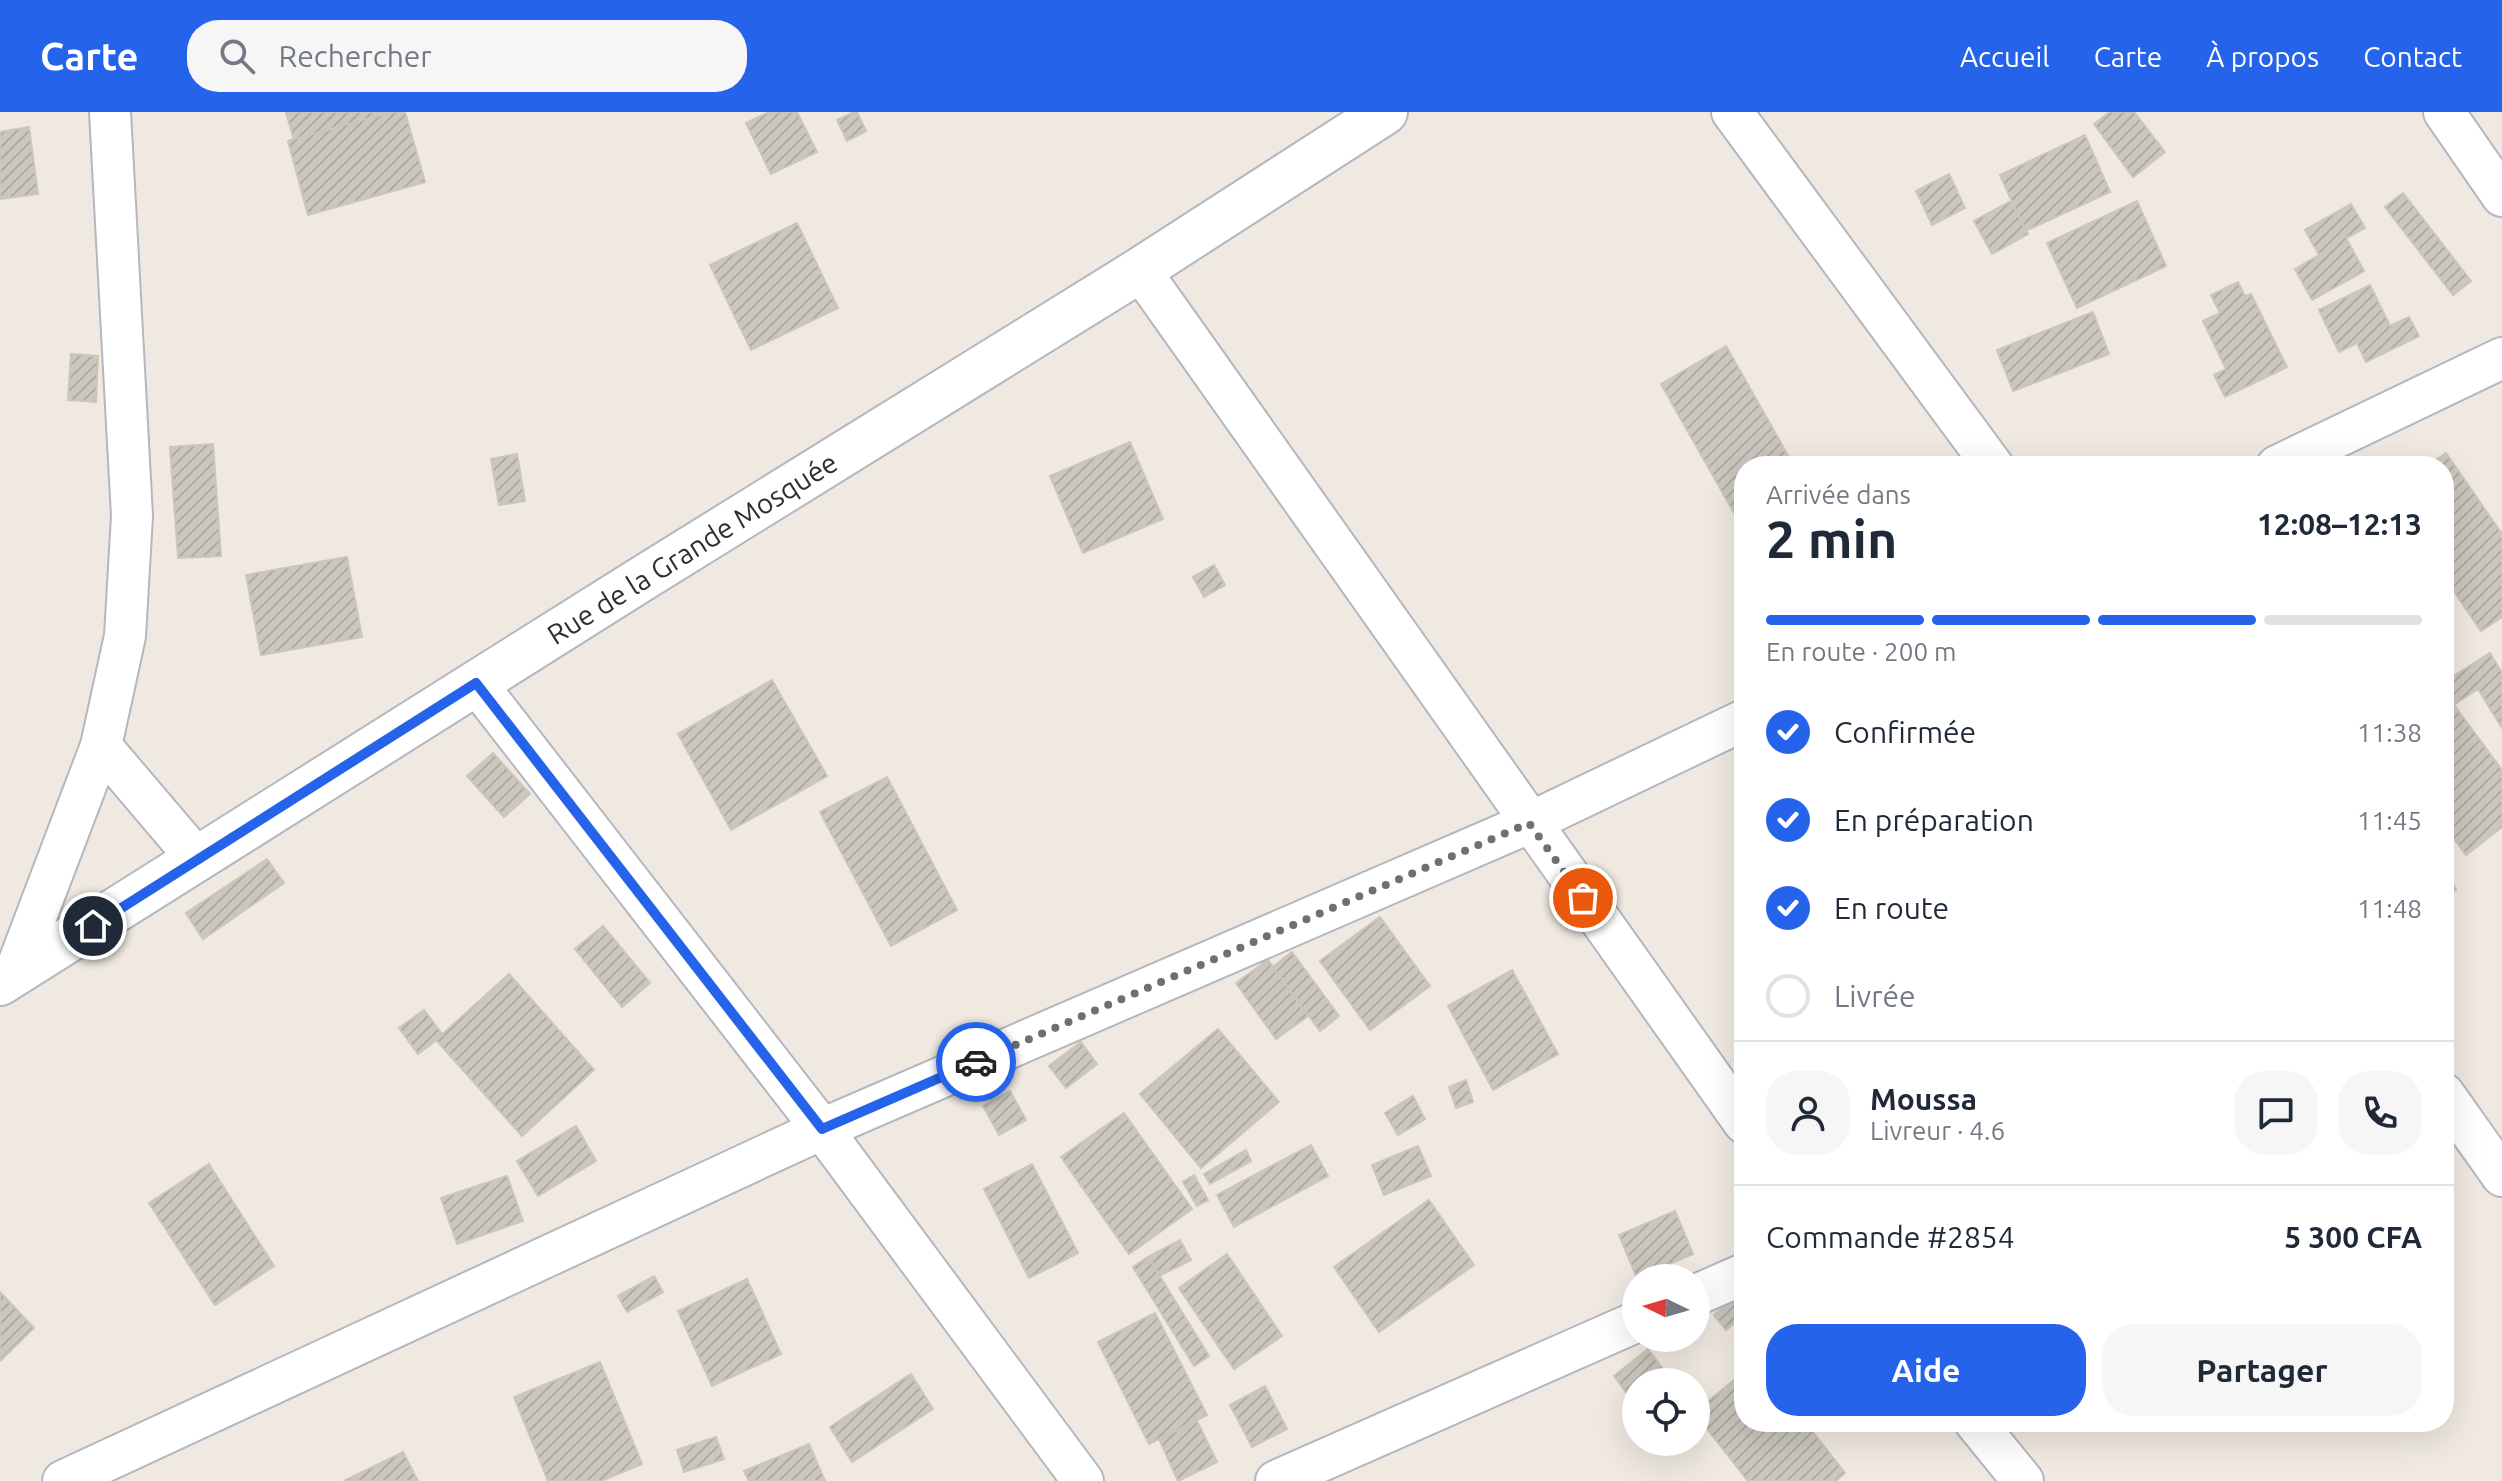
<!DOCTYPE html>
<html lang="fr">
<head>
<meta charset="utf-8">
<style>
	body { margin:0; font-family:Ubuntu,sans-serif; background:#f6f6f7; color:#1f2937; height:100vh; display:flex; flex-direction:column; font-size:30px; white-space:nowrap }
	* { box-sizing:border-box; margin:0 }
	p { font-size:26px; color:#747a83 }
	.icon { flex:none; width:44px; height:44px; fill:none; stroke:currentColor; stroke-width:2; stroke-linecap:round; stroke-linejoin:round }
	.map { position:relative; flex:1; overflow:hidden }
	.drawer { position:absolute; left:1734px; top:344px; width:720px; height:976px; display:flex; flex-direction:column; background:#fff; border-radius:32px; box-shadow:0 8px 32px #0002 }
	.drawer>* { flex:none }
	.needle { width:52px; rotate:275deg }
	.buttons { position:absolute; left:1622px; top:1152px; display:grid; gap:16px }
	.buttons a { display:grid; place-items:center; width:88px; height:88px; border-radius:50%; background:#fff; box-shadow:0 8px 32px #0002; font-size:40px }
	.pin { position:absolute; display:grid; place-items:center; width:68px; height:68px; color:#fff; margin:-34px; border:4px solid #fff; border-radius:50%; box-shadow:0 2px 8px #0007 }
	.courier { position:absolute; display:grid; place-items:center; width:80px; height:80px; margin:-40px; border:6px solid #2563eb; border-radius:50%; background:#fff; color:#222; box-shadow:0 2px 10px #0007 }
	.overview em { font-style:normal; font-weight:700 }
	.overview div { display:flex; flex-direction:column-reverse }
	.overview { display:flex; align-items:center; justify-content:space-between; height:136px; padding:0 32px }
	h1 { font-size:52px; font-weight:700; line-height:60px }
	.bar { display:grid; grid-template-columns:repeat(4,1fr); gap:12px 8px; align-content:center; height:96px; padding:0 32px }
	.bar i { height:10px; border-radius:6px; background:#e0e1e3 }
	.bar .current { background:#2563eb }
	.bar p { grid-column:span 4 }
	.line { display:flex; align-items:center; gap:20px; padding:0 32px; border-top:2px solid #e0e1e3 }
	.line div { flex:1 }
	.round { display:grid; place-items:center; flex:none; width:84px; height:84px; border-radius:32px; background:#f6f6f7 }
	ol { padding:0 32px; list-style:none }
	li { display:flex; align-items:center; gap:24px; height:88px }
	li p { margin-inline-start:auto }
	li .icon { padding:8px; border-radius:50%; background:#2563eb; color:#fff; stroke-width:4 }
	li:last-child { color:#747a83 }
	li i { width:44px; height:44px; border:4px solid #e0e1e3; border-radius:50% }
	.action { display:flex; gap:16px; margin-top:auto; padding:16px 32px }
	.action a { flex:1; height:92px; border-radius:32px; background:#2563eb; color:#fff; font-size:32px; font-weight:700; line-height:92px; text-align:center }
	.action a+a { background:#f6f6f7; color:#1f2937 }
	header { display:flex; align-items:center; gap:48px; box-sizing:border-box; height:112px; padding:0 40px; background:#2563eb; color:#fff }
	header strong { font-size:38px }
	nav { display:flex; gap:44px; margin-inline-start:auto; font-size:28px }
	.search { width:560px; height:72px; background:#f6f6f7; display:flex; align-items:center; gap:20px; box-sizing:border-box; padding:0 28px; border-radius:32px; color:#747a83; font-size:30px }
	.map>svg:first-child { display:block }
	.building { fill:url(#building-hatch); stroke:#cbc5ba; stroke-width:2 }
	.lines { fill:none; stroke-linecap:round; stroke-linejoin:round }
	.minor-casing { stroke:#b4b7c1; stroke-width:44 }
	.tertiary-casing { stroke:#b4b7c1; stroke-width:48 }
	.minor { stroke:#fff; stroke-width:40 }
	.tertiary { stroke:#fff; stroke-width:44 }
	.done { stroke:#726f6d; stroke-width:8; stroke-dasharray:0 14.4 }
	.route { stroke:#2563eb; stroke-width:10 }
	.labels { text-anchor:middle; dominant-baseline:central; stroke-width:7; stroke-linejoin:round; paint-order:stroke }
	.street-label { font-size:28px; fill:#2e2e2e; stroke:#fff }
</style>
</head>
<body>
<header>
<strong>Carte</strong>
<div class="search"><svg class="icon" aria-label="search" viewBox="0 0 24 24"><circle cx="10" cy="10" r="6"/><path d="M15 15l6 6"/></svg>Rechercher</div>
<nav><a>Accueil</a><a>Carte</a><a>À propos</a><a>Contact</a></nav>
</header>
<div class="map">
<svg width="2502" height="1369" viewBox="0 0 2502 1369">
	<defs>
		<pattern id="building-hatch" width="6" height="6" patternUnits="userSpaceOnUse" patternTransform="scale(2)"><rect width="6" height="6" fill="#cbc7bf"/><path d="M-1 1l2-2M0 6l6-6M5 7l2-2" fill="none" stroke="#afaba4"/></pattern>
	</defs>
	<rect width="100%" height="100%" fill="#efe9e1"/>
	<g class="building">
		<path d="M 286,0 L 390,0 L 294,28 Z"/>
		<path d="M 391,0 L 405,0 L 425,70 L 308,103 L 288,29 Z"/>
		<path d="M 769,0 L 797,0 L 817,40 L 771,62 L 746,11 Z"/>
		<path d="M 854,0 L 857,0 L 866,19 L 847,29 L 837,8 Z"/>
		<path d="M 2110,0 L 2134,0 L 2165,40 L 2133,65 L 2094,12 Z"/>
		<path d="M 29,15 L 38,82 L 0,87 L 0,20 Z"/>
		<path d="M 2085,23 L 2110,80 L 2025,119 L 2000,63 Z"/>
		<path d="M 1949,62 L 1965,96 L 1932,113 L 1916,79 Z"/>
		<path d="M 2403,81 L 2471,169 L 2453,183 L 2385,95 Z"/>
		<path d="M 2011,89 L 2028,122 L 1992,142 L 1974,109 Z"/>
		<path d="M 2137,89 L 2166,154 L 2077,196 L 2047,131 Z"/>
		<path d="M 2351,92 L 2365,116 L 2346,126 L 2364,159 L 2312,188 L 2295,157 L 2319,143 L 2305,118 Z"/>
		<path d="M 797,111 L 838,196 L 751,238 L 710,153 Z"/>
		<path d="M 2238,170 L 2245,184 L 2251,182 L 2287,255 L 2225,285 L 2214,263 L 2226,257 L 2203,209 L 2220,201 L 2211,183 Z"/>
		<path d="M 2370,173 L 2390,214 L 2409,205 L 2419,224 L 2366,250 L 2357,231 L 2339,240 L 2319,198 Z"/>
		<path d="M 2093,200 L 2109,242 L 2013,279 L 1997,238 Z"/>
		<path d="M 1726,234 L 1794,354 L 1744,354 L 1744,402 L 1737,406 L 1661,272 Z"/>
		<path d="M 71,242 L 98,244 L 96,290 L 68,288 Z"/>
		<path d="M 1130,330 L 1163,407 L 1083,441 L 1050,364 Z"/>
		<path d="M 213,332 L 221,444 L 178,446 L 170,335 Z"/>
		<path d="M 2446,341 L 2502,422 L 2502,505 L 2481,519 L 2444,465 L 2444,354 L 2428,354 Z"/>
		<path d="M 517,342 L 525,389 L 499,393 L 491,347 Z"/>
		<path d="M 347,445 L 362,525 L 261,543 L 246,463 Z"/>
		<path d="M 1214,453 L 1225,473 L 1204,485 L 1193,465 Z"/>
		<path d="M 2490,541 L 2502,561 L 2502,616 L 2478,577 L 2447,597 L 2444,592 L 2444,570 Z"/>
		<path d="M 772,568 L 827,664 L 731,718 L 678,622 Z"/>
		<path d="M 2454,593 L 2502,658 L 2502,715 L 2466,743 L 2444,713 L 2444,600 Z"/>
		<path d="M 493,641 L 530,682 L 504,705 L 467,664 Z"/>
		<path d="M 887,665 L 957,798 L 891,834 L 820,700 Z"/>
		<path d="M 267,747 L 284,771 L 203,827 L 186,801 Z"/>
		<path d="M 2444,751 L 2456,778 L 2444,783 Z"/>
		<path d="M 1380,805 L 1430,874 L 1370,918 L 1320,849 Z"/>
		<path d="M 603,814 L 650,871 L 622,895 L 575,837 Z"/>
		<path d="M 1292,840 L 1339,904 L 1320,919 L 1273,855 Z"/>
		<path d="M 1268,848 L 1308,904 L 1276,927 L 1236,871 Z"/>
		<path d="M 1512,858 L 1558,942 L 1493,978 L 1448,894 Z"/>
		<path d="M 509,862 L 594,958 L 522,1024 L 436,928 Z"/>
		<path d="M 424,898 L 443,923 L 418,942 L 399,916 Z"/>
		<path d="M 1218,917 L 1279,990 L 1201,1056 L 1140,982 Z"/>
		<path d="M 1081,930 L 1097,952 L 1066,976 L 1049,954 Z"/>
		<path d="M 1466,968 L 1473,990 L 1456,996 L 1449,975 Z"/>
		<path d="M 1010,979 L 1026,1008 L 999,1023 L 983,994 Z"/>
		<path d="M 1413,984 L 1425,1007 L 1398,1023 L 1385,1001 Z"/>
		<path d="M 1124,1001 L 1192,1097 L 1129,1142 L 1061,1045 Z"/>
		<path d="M 576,1014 L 596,1049 L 538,1084 L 517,1049 Z"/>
		<path d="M 1311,1033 L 1328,1064 L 1234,1115 L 1217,1083 Z"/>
		<path d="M 1418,1034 L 1431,1064 L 1384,1083 L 1372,1053 Z"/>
		<path d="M 1246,1038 L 1251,1049 L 1210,1072 L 1204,1062 Z"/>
		<path d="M 209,1052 L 274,1154 L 215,1193 L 149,1091 Z"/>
		<path d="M 1032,1052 L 1078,1141 L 1029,1166 L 984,1077 Z"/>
		<path d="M 1194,1063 L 1208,1088 L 1197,1094 L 1183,1070 Z"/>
		<path d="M 507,1064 L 523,1109 L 457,1132 L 441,1086 Z"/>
		<path d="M 1429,1088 L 1474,1153 L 1379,1220 L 1334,1155 Z"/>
		<path d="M 1675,1099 L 1693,1142 L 1637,1166 L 1619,1123 Z"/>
		<path d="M 1180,1128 L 1191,1148 L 1159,1164 L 1148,1145 Z"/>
		<path d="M 1227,1142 L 1282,1224 L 1234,1257 L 1179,1176 Z"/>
		<path d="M 1148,1145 L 1209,1244 L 1194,1254 L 1133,1155 Z"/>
		<path d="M 654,1164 L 663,1180 L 627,1200 L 618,1184 Z"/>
		<path d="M 747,1167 L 781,1242 L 712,1274 L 678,1199 Z"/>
		<path d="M 1744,1177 L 1744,1203 L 1726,1218 L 1714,1203 Z"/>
		<path d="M 0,1180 L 34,1216 L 0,1249 Z"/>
		<path d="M 1155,1201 L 1207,1303 L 1149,1332 L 1098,1230 Z"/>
		<path d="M 1648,1237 L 1673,1270 L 1636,1270 L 1636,1294 L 1614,1264 Z"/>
		<path d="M 600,1250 L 642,1352 L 601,1369 L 548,1369 L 514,1285 Z"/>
		<path d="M 1744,1260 L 1744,1310 L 1805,1310 L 1845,1361 L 1836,1369 L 1748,1369 L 1696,1303 L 1696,1299 Z"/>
		<path d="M 911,1262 L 933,1297 L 852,1350 L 830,1315 Z"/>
		<path d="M 1265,1274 L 1287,1317 L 1252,1335 L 1230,1293 Z"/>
		<path d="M 1197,1309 L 1217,1350 L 1178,1369 L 1159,1327 Z"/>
		<path d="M 716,1325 L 724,1347 L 684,1360 L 677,1338 Z"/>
		<path d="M 809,1332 L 825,1369 L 749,1369 L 744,1359 Z"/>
		<path d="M 403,1340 L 418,1369 L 344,1369 Z"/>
	</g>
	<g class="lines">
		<defs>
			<g id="minor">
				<path d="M 1732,0 L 1993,354"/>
				<path d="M 2444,0 L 2502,84"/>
				<path d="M 1140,158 L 1744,1011"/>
				<path d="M 2277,354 L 2502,246"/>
				<path d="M 476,571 L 822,1017 L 1083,1369"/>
				<path d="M 101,634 L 198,748"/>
				<path d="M 14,863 L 101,634 L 125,524 L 132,404 L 110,0"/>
				<path d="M 2444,982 L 2502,1064"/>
				<path d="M 1696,1183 L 1744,1162"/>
				<path d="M 1975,1310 L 2023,1369"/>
				<path d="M 63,1369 L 822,1017 L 1529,711 L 1744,608"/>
				<path d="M 1276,1369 L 1636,1210"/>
			</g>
			<path id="tertiary" d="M 0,871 L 640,468 L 1140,158 L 1385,0"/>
		</defs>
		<use href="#minor" class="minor-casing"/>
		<use href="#tertiary" class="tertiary-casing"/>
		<use href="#minor" class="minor"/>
		<use href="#tertiary" class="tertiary"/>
	</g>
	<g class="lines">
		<path class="done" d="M 976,950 L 1529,711 L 1583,786"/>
		<path class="route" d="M 93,814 L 476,571 L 822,1017 L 976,950"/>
	</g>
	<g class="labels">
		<g class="street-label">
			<text transform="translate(692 436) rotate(-32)">Rue de la Grande Mosquée</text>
		</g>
	</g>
</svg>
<div class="buttons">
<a><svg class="needle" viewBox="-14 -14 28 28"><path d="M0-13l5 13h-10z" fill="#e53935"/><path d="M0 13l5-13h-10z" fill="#747a83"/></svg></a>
<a><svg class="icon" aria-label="locate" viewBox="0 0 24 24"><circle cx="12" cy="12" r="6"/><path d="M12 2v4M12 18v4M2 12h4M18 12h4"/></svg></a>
</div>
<div class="pin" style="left:1583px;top:786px;background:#ea580c"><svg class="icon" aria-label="bag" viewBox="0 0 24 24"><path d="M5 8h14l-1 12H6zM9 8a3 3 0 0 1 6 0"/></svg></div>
<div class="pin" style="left:93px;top:814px;background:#1f2937"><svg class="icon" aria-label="home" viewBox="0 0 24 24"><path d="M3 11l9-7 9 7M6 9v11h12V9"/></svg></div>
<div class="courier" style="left:976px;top:950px"><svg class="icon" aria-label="car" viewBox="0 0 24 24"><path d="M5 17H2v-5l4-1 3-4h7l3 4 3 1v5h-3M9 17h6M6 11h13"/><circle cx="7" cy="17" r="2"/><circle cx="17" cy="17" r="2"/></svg></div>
<section class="drawer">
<div class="overview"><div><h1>2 min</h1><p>Arrivée dans</p></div><em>12:08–12:13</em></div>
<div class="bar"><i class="current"></i><i class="current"></i><i class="current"></i><i></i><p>En route · 200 m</p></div>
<ol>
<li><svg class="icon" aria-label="check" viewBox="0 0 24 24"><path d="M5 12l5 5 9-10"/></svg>Confirmée<p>11:38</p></li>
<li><svg class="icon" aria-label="check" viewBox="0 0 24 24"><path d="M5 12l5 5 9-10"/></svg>En préparation<p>11:45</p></li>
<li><svg class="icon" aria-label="check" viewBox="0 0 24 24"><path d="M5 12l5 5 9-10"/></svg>En route<p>11:48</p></li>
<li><i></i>Livrée</li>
</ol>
<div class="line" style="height:144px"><a class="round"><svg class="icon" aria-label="person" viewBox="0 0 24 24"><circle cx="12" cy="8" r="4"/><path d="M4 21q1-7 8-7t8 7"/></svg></a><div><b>Moussa</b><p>Livreur · 4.6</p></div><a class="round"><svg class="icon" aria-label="chat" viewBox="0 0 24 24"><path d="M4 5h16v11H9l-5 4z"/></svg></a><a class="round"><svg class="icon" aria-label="phone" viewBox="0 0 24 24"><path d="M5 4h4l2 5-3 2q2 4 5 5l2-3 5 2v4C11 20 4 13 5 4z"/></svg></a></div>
<div class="line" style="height:104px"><div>Commande #2854</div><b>5 300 CFA</b></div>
<div class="action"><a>Aide</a><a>Partager</a></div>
</section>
</div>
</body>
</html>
